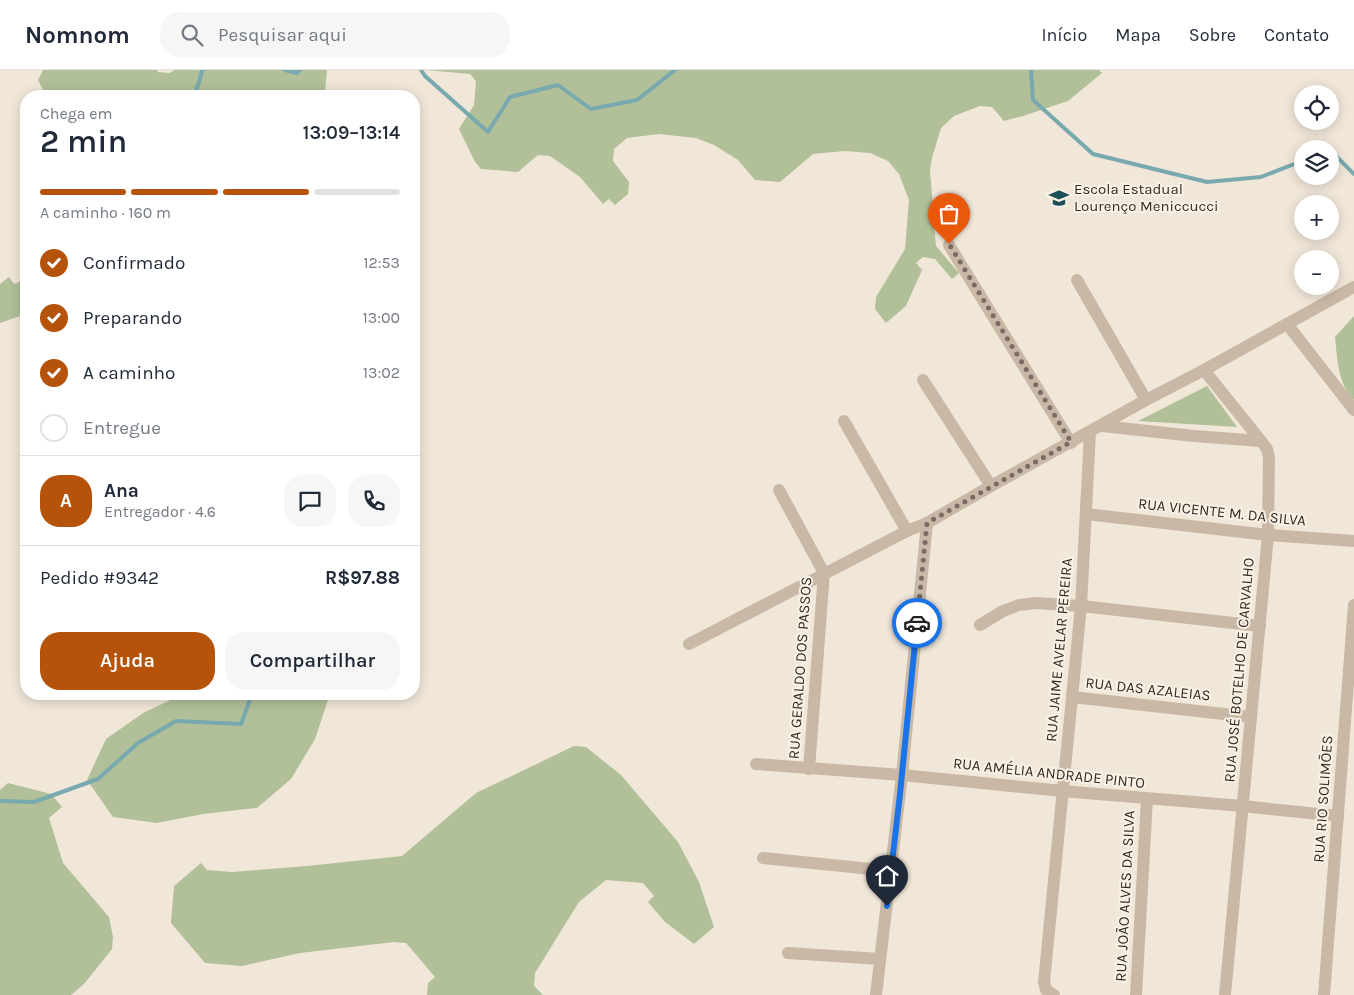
<!DOCTYPE html>
<html lang="pt">
<head>
<meta charset="utf-8">
<style>
	body { margin:0; font-family:Karla,sans-serif; background:#f6f6f7; color:#1f2937; height:100vh; display:flex; flex-direction:column; font-size:19px; white-space:nowrap }
	* { box-sizing:border-box; margin:0 }
	p { font-size:16px; color:#747a83 }
	.icon { flex:none; width:28px; height:28px; fill:none; stroke:currentColor; stroke-width:2; stroke-linecap:round; stroke-linejoin:round }
	.map { position:relative; flex:1; overflow:hidden }
	.drawer { position:absolute; left:20px; top:20px; width:400px; height:610px; display:flex; flex-direction:column; background:#fff; border-radius:20px; box-shadow:0 2px 12px #0003 }
	.drawer>* { flex:none }
	.tools { position:absolute; left:1294px; top:15px; display:grid; gap:10px }
	.tools a { display:grid; place-items:center; width:45px; height:45px; border-radius:50%; background:#fff; box-shadow:0 2px 12px #0003; font-size:25px }
	.pin { position:absolute; display:grid; place-items:center; width:42px; height:42px; color:#fff; margin:-51px -21px; border-radius:50% 50% 50% 0; rotate:-45deg; box-shadow:0 0 5px #0007 }
	.pin .icon { rotate:45deg }
	.courier { position:absolute; display:grid; place-items:center; width:50px; height:50px; margin:-25px; border:4px solid #1a73e8; border-radius:50%; background:#fff; color:#222; box-shadow:0 1px 6px #0007 }
	.overview em { font-style:normal; font-weight:600 }
	.overview div { display:flex; flex-direction:column-reverse }
	.overview { display:flex; align-items:center; justify-content:space-between; height:85px; padding:0 20px }
	h1 { font-size:32px; font-weight:600; line-height:38px }
	.bar { display:grid; grid-template-columns:repeat(4,1fr); gap:8px 5px; align-content:center; height:60px; padding:0 20px }
	.bar i { height:6px; border-radius:4px; background:#e0e1e3 }
	.bar .selected { background:#b45309 }
	.bar p { grid-column:span 4 }
	.line { display:flex; align-items:center; gap:12px; padding:0 20px; border-top:1px solid #e0e1e3 }
	.line div { flex:1 }
	.round { display:grid; place-items:center; flex:none; width:52px; height:52px; border-radius:20px; background:#f6f6f7 }
	ol { padding:0 20px; list-style:none }
	li { display:flex; align-items:center; gap:15px; height:55px }
	li p { margin-inline-start:auto }
	li .icon { padding:5px; border-radius:50%; background:#b45309; color:#fff; stroke-width:4 }
	li:last-child { color:#747a83 }
	li i { width:28px; height:28px; border:2px solid #e0e1e3; border-radius:50% }
	.primary-button { display:flex; gap:10px; margin-top:auto; padding:10px 20px }
	.primary-button a { flex:1; height:58px; border-radius:20px; background:#b45309; color:#fff; font-size:20px; font-weight:600; line-height:58px; text-align:center }
	.primary-button a+a { background:#f6f6f7; color:#1f2937 }
	header { display:flex; align-items:center; gap:30px; box-sizing:border-box; height:70px; padding:0 25px; background:#fff; border-bottom:1px solid #e0e1e3 }
	header strong { font-size:24px }
	nav { display:flex; gap:28px; margin-inline-start:auto; font-size:18px }
	.search { width:350px; height:45px; background:#f6f6f7; display:flex; align-items:center; gap:12px; box-sizing:border-box; padding:0 18px; border-radius:20px; color:#747a83; font-size:19px }
	.map>svg:first-child { display:block }
	.green { fill:#b1c099 }
	.lines { fill:none; stroke-linecap:round; stroke-linejoin:round }
	.stream { stroke:#78a9af; stroke-width:4 }
	.street { stroke:#c9b8a5; stroke-width:12 }
	.done { stroke:#776d65; stroke-width:5; stroke-dasharray:0 9 }
	.route { stroke:#1a73e8; stroke-width:6 }
	.labels { text-anchor:middle; dominant-baseline:central; stroke-width:4; stroke-linejoin:round; paint-order:stroke }
	.poi-label { font-size:15px; fill:#352c26; stroke:#f9f1e5; text-anchor:start }
	.street-label { font-size:15px; fill:#352c26; stroke:#f9f1e5 }
</style>
</head>
<body>
<header>
<strong>Nomnom</strong>
<div class="search"><svg class="icon" aria-label="search" viewBox="0 0 24 24"><circle cx="10" cy="10" r="6"/><path d="M15 15l6 6"/></svg>Pesquisar aqui</div>
<nav><a>Início</a><a>Mapa</a><a>Sobre</a><a>Contato</a></nav>
</header>
<div class="map">
<svg width="1354" height="925" viewBox="0 0 1354 925">
	<rect width="100%" height="100%" fill="#f1e7d9"/>
	<g class="green">
		<path d="M 43,0 L 157,0 L 158,2 L 170,3 L 174,0 L 327,0 L 325,22 L 328,26 L 46,26 L 38,10 Z"/>
		<path d="M 426,0 L 1099,0 L 1102,3 L 1068,31 L 1023,46 L 1004,51 L 992,37 L 980,36 L 954,46 L 941,58 L 932,88 L 930,100 L 936,176 L 959,203 L 952,209 L 935,189 L 923,187 L 916,193 L 922,200 L 906,236 L 886,253 L 875,239 L 876,227 L 905,179 L 909,130 L 899,104 L 888,91 L 870,83 L 845,81 L 813,84 L 780,112 L 755,110 L 738,90 L 714,75 L 696,68 L 659,64 L 627,68 L 614,79 L 613,91 L 629,112 L 628,124 L 615,135 L 609,129 L 603,134 L 580,107 L 550,86 L 538,85 L 518,102 L 481,99 L 475,92 L 459,59 L 474,35 L 476,11 L 470,4 Z"/>
		<path d="M 9,207 L 14,214 L 26,209 L 26,244 L 0,253 L 0,214 Z"/>
		<path d="M 1354,246 L 1354,330 C 1338,315 1337,287 1335,267 Z"/>
		<path d="M 1207,316 L 1237,357 L 1138,351 Z"/>
		<path d="M 183,624 L 330,624 L 315,669 L 291,709 L 257,738 L 203,744 L 157,753 L 113,747 L 87,710 L 106,669 L 143,643 Z"/>
		<path d="M 574,676 L 586,677 L 621,705 L 678,772 L 699,812 L 714,857 L 694,874 L 665,852 L 648,832 L 654,826 L 643,813 L 606,810 L 579,832 L 535,903 L 534,916 L 543,925 L 427,925 L 428,913 L 435,907 L 406,873 L 394,872 L 300,883 L 242,896 L 205,893 L 171,853 L 174,816 L 201,793 L 207,800 L 232,802 L 307,796 L 402,786 L 476,723 Z"/>
		<path d="M 8,713 L 51,724 L 62,737 L 49,748 L 63,793 L 109,847 L 113,867 L 112,879 L 84,914 L 71,925 L 0,925 L 0,720 Z"/>
	</g>
	<g class="lines">
		<g class="stream">
			<path d="M 285,0 L 297,3 L 300,0"/>
			<path d="M 421,0 L 425,6 L 488,62 L 510,27 L 558,15 L 591,39 L 637,30 L 675,0"/>
			<path d="M 1031,0 L 1033,30 L 1093,84 L 1207,112 L 1261,107 L 1302,91"/>
			<path d="M 194,26 L 200,9 L 202,0"/>
			<path d="M 1330,82 L 1331,81 L 1354,104"/>
			<path d="M 0,731 L 34,732 L 98,709 L 138,673 L 176,651 L 241,654 L 252,624"/>
		</g>
		<g class="street">
			<path d="M 949,175 L 1071,373"/>
			<path d="M 1077,210 L 1146,330"/>
			<path d="M 1287,254 L 1354,340"/>
			<path d="M 1204,300 L 1261,371 L 1267,379 L 1269,388 L 1268,465 L 1225,925"/>
			<path d="M 923,310 L 991,416"/>
			<path d="M 844,351 L 907,461"/>
			<path d="M 1102,356 L 1194,366 L 1261,371"/>
			<path d="M 779,420 L 824,503 L 809,699"/>
			<path d="M 1086,444 L 1268,465 L 1354,471"/>
			<path d="M 980,555 L 1003,541 L 1019,535 L 1036,533 L 1081,536 L 1260,556"/>
			<path d="M 689,574 L 907,461 L 927,453 L 991,416 L 1146,330 L 1204,300 L 1354,217"/>
			<path d="M 1072,627 L 1251,647"/>
			<path d="M 756,694 L 902,705 L 1062,721 L 1242,736 L 1338,746"/>
			<path d="M 763,788 L 891,801"/>
			<path d="M 788,883 L 880,889"/>
			<path d="M 876,925 L 902,705 L 927,453"/>
			<path d="M 1054,925 L 1046,920 L 1044,912 L 1081,536 L 1090,362"/>
			<path d="M 1136,925 L 1147,729"/>
			<path d="M 1324,925 L 1354,535"/>
		</g>
	</g>
	<g class="lines">
		<path class="done" d="M 917,553 L 927,453 L 1071,372 L 949,174"/>
		<path class="route" d="M 887,836 L 900,724 L 917,553"/>
	</g>
	<defs>
		<symbol id="school-bare" viewBox="-9 -9 18 18"><path d="M0-5L7-2L0 1L-7-2ZM-4 1L0 2.5L4 1V4Q0 6-4 4Z" fill="#1c4f57" stroke="#f9f1e5" stroke-width="2.5" paint-order="stroke"/></symbol>
	</defs>
	<g fill-rule="evenodd">
		<use href="#school-bare" x="1045" y="114" width="28" height="28"/>
	</g>
	<g class="labels">
		<g class="poi-label">
			<text x="1074" y="119">Escola Estadual<tspan x="1074" dy="17">Lourenço Meniccucci</tspan></text>
		</g>
		<g class="street-label">
			<text transform="translate(1222 442) rotate(6)">RUA VICENTE M. DA SILVA</text>
			<text transform="translate(1059 580) rotate(-85)">RUA JAIME AVELAR PEREIRA</text>
			<text transform="translate(800 598) rotate(-86)">RUA GERALDO DOS PASSOS</text>
			<text transform="translate(1239 600) rotate(-85)">RUA JOSÉ BOTELHO DE CARVALHO</text>
			<text transform="translate(1148 619) rotate(6)">RUA DAS AZALEIAS</text>
			<text transform="translate(1049 703) rotate(6)">RUA AMÉLIA ANDRADE PINTO</text>
			<text transform="translate(1323 729) rotate(-86)">RUA RIO SOLIMÕES</text>
			<text transform="translate(1125 826) rotate(-87)">RUA JOÃO ALVES DA SILVA</text>
		</g>
	</g>
</svg>
<div class="tools">
<a><svg class="icon" aria-label="locate" viewBox="0 0 24 24"><circle cx="12" cy="12" r="6"/><path d="M12 2v4M12 18v4M2 12h4M18 12h4"/></svg></a>
<a><svg class="icon" aria-label="layers" viewBox="0 0 24 24"><path d="M12 4l9 5-9 5-9-5zM3 14l9 5 9-5"/></svg></a>
<a>+</a>
<a>−</a>
</div>
<div class="pin" style="left:949px;top:174px;background:#ea580c"><svg class="icon" aria-label="bag" viewBox="0 0 24 24"><path d="M5 8h14l-1 12H6zM9 8a3 3 0 0 1 6 0"/></svg></div>
<div class="pin" style="left:887px;top:836px;background:#1f2937"><svg class="icon" aria-label="home" viewBox="0 0 24 24"><path d="M3 11l9-7 9 7M6 9v11h12V9"/></svg></div>
<div class="courier" style="left:917px;top:553px"><svg class="icon" aria-label="car" viewBox="0 0 24 24"><path d="M5 17H2v-5l4-1 3-4h7l3 4 3 1v5h-3M9 17h6M6 11h13"/><circle cx="7" cy="17" r="2"/><circle cx="17" cy="17" r="2"/></svg></div>
<section class="drawer">
<div class="overview"><div><h1>2 min</h1><p>Chega em</p></div><em>13:09–13:14</em></div>
<div class="bar"><i class="selected"></i><i class="selected"></i><i class="selected"></i><i></i><p>A caminho · 160 m</p></div>
<ol>
<li><svg class="icon" aria-label="check" viewBox="0 0 24 24"><path d="M5 12l5 5 9-10"/></svg>Confirmado<p>12:53</p></li>
<li><svg class="icon" aria-label="check" viewBox="0 0 24 24"><path d="M5 12l5 5 9-10"/></svg>Preparando<p>13:00</p></li>
<li><svg class="icon" aria-label="check" viewBox="0 0 24 24"><path d="M5 12l5 5 9-10"/></svg>A caminho<p>13:02</p></li>
<li><i></i>Entregue</li>
</ol>
<div class="line" style="height:90px"><b class="round" style="background:#b45309;color:#fff">A</b><div><b>Ana</b><p>Entregador · 4.6</p></div><a class="round"><svg class="icon" aria-label="chat" viewBox="0 0 24 24"><path d="M4 5h16v11H9l-5 4z"/></svg></a><a class="round"><svg class="icon" aria-label="phone" viewBox="0 0 24 24"><path d="M5 4h4l2 5-3 2q2 4 5 5l2-3 5 2v4C11 20 4 13 5 4z"/></svg></a></div>
<div class="line" style="height:65px"><div>Pedido #9342</div><b>R$97.88</b></div>
<div class="primary-button"><a>Ajuda</a><a>Compartilhar</a></div>
</section>
</div>
</body>
</html>
